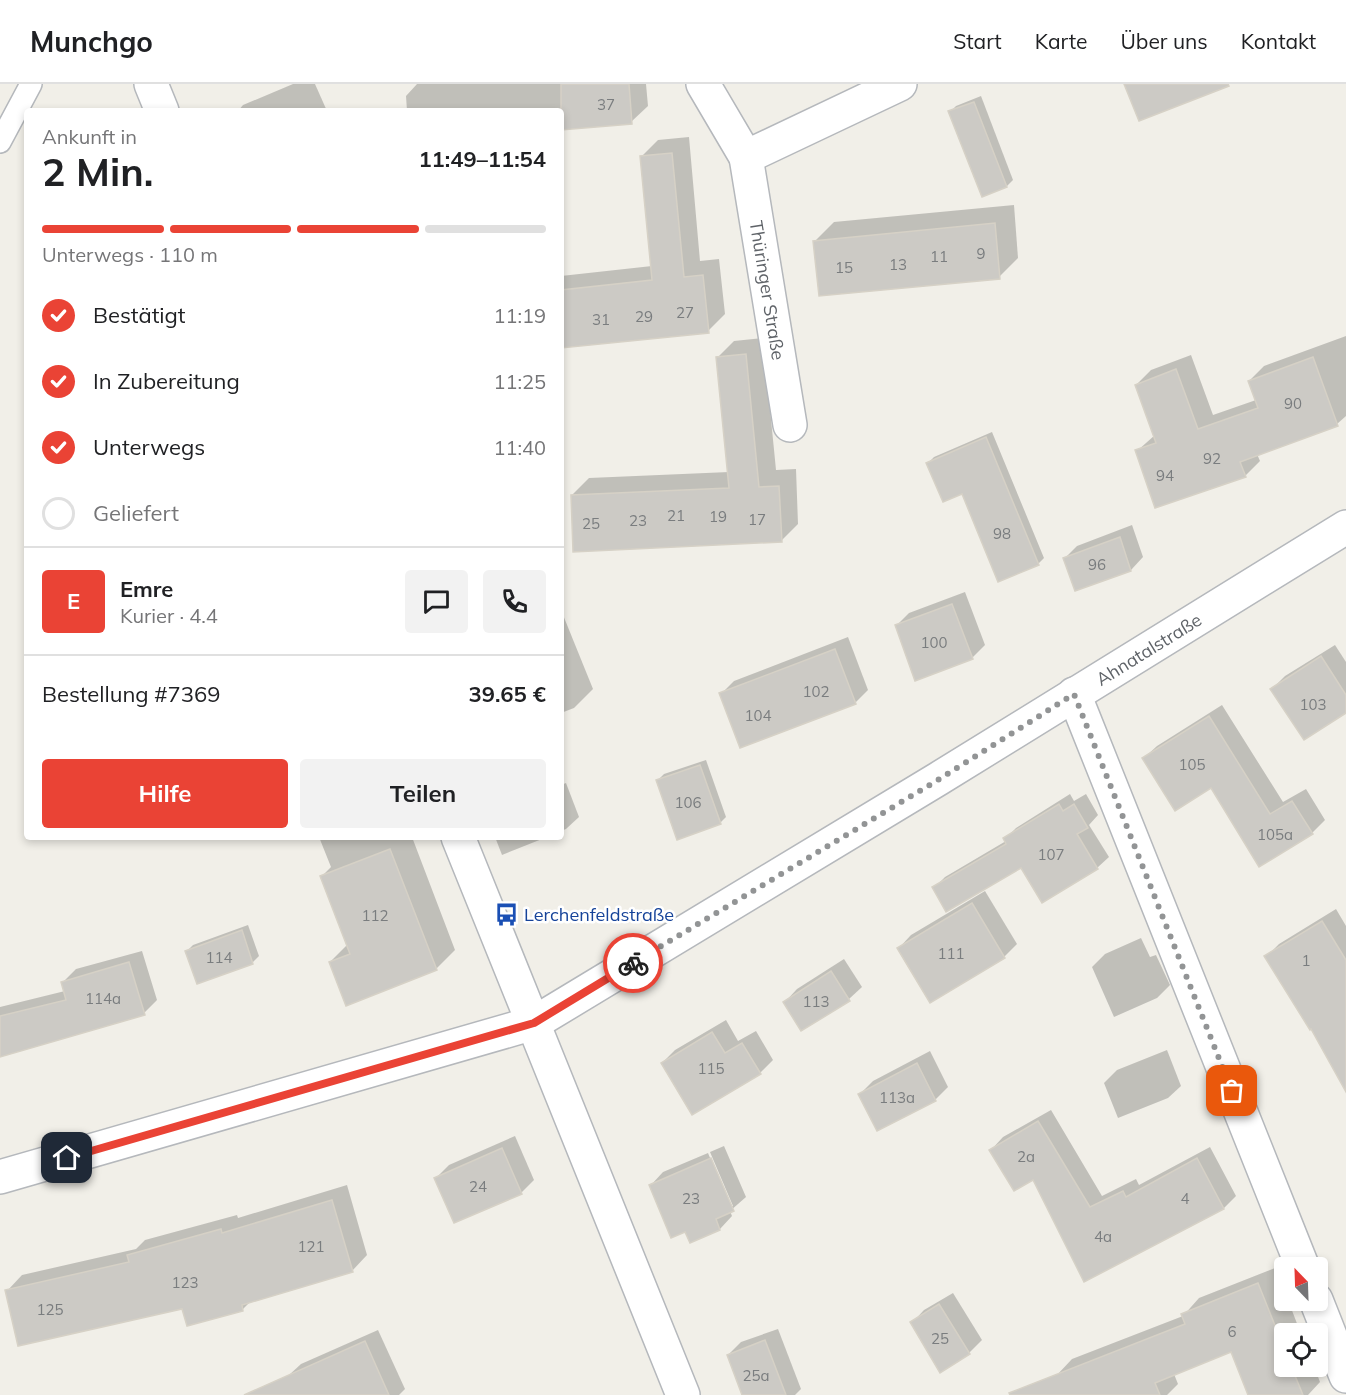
<!DOCTYPE html>
<html lang="de">
<head>
<meta charset="utf-8">
<style>
	body { margin:0; font-family:Mulish,sans-serif; background:#f2f2f2; color:#202124; height:100vh; display:flex; flex-direction:column; font-size:22px; white-space:nowrap }
	* { box-sizing:border-box; margin:0 }
	p { font-size:20px; color:#757577 }
	.icon { flex:none; width:33px; height:33px; fill:none; stroke:currentColor; stroke-width:2; stroke-linecap:round; stroke-linejoin:round }
	.map { position:relative; flex:1; overflow:hidden }
	.sheet { position:absolute; left:24px; top:24px; width:540px; height:732px; display:flex; flex-direction:column; background:#fff; border-radius:6px; box-shadow:0 3px 9px #0003 }
	.sheet>* { flex:none }
	.needle { width:39px; rotate:337deg }
	.fabs { position:absolute; left:1274px; top:1173px; display:grid; gap:12px }
	.fabs a { display:grid; place-items:center; width:54px; height:54px; border-radius:6px; background:#fff; box-shadow:0 3px 9px #0003; font-size:30px }
	.pin { position:absolute; display:grid; place-items:center; width:51px; height:51px; color:#fff; margin:-26px; border-radius:12px; box-shadow:0 3px 9px #0006 }
	.courier { position:absolute; display:grid; place-items:center; width:60px; height:60px; margin:-30px; border:4px solid #ea4335; border-radius:50%; background:#fff; color:#222; box-shadow:0 2px 8px #0007 }
	.summary em { font-style:normal; font-weight:700 }
	.summary div { display:flex; flex-direction:column-reverse }
	.summary { display:flex; align-items:center; justify-content:space-between; height:102px; padding:0 18px }
	h1 { font-size:39px; font-weight:700; line-height:45px }
	.bar { display:grid; grid-template-columns:repeat(4,1fr); gap:9px 6px; align-content:center; height:72px; padding:0 18px }
	.bar i { height:8px; border-radius:4px; background:#e0e0e0 }
	.bar .on { background:#ea4335 }
	.bar p { grid-column:span 4 }
	.line { display:flex; align-items:center; gap:15px; padding:0 18px; border-top:2px solid #e0e0e0 }
	.line div { flex:1 }
	.round { display:grid; place-items:center; flex:none; width:63px; height:63px; border-radius:6px; background:#f2f2f2 }
	ol { padding:0 18px; list-style:none }
	li { display:flex; align-items:center; gap:18px; height:66px }
	li p { margin-inline-start:auto }
	li .icon { padding:6px; border-radius:50%; background:#ea4335; color:#fff; stroke-width:4 }
	li:last-child { color:#757577 }
	li i { width:33px; height:33px; border:3px solid #e0e0e0; border-radius:50% }
	.action { display:flex; gap:12px; margin-top:auto; padding:12px 18px }
	.action a { flex:1; height:69px; border-radius:6px; background:#ea4335; color:#fff; font-size:24px; font-weight:700; line-height:69px; text-align:center }
	.action a+a { background:#f2f2f2; color:#202124 }
	header { display:flex; align-items:center; gap:36px; box-sizing:border-box; height:84px; padding:0 30px; background:#fff; border-bottom:2px solid #e0e0e0 }
	header strong { font-size:28px }
	nav { display:flex; gap:33px; margin-inline-start:auto; font-size:21px }
	.map>svg:first-child { display:block }
	.shadow { fill:#0003 }
	.building { fill:#cccac5; stroke:#d6d1c6; stroke-width:1.5 }
	.lines { fill:none; stroke-linecap:round; stroke-linejoin:round }
	.service-casing { stroke:#b5b8bc; stroke-width:24 }
	.minor-casing { stroke:#b5b8bc; stroke-width:36 }
	.tertiary-casing { stroke:#b5b8bc; stroke-width:36 }
	.service { stroke:#fff; stroke-width:21 }
	.minor { stroke:#fff; stroke-width:33 }
	.tertiary { stroke:#fff; stroke-width:33 }
	.done { stroke:#929495; stroke-width:6; stroke-dasharray:0 10.8 }
	.route { stroke:#ea4335; stroke-width:8 }
	.labels { text-anchor:middle; dominant-baseline:central; stroke-width:5; stroke-linejoin:round; paint-order:stroke }
	.number-label { font-size:15px; fill:#7a7d7f }
	.street-label { font-size:18px; fill:#5f6368; stroke:#fff }
	.transit-label { font-size:18px; fill:#164399; stroke:#fff; text-anchor:start }
</style>
</head>
<body>
<header>
<strong>Munchgo</strong>
<nav><a>Start</a><a>Karte</a><a>Über uns</a><a>Kontakt</a></nav>
</header>
<div class="map">
<svg width="1346" height="1311" viewBox="0 0 1346 1311">
	<rect width="100%" height="100%" fill="#f1efe8"/>
	<g class="shadow">
		<path d="M 293,0 L 315,0 L 327,27 L 238,27 L 243,21 Z"/>
		<path d="M 417,0 L 646,0 L 648,22 L 631,38 L 561,45 L 561,27 L 407,27 L 406,12 Z"/>
		<path d="M 981,12 L 1013,96 L 1007,102 L 950,28 L 956,22 Z"/>
		<path d="M 689,53 L 700,177 L 719,175 L 725,230 L 708,247 L 561,262 L 561,192 L 652,182 L 641,73 L 658,56 Z"/>
		<path d="M 1014,121 L 1018,174 L 999,193 L 815,157 L 834,138 Z"/>
		<path d="M 1346,252 L 1346,332 L 1337,340 L 1257,370 L 1260,377 L 1245,392 L 1137,367 L 1155,351 L 1136,301 L 1151,286 L 1191,271 L 1213,331 L 1256,316 L 1249,297 L 1264,282 Z"/>
		<path d="M 763,254 L 776,386 L 796,385 L 798,440 L 781,457 L 572,411 L 589,394 L 729,388 L 717,274 L 734,257 Z"/>
		<path d="M 992,348 L 1044,474 L 1038,480 L 963,408 L 928,379 L 934,373 Z"/>
		<path d="M 1132,441 L 1143,473 L 1131,486 L 1065,474 L 1077,462 Z"/>
		<path d="M 965,508 L 985,561 L 972,574 L 896,542 L 909,529 Z"/>
		<path d="M 561,526 L 593,605 L 574,624 L 561,629 Z"/>
		<path d="M 848,553 L 868,606 L 855,619 L 741,662 L 721,610 L 734,597 Z"/>
		<path d="M 1335,561 L 1346,578 L 1346,628 L 1272,605 L 1285,592 Z"/>
		<path d="M 1222,621 L 1283,718 L 1306,705 L 1325,736 L 1312,749 L 1259,781 L 1211,702 L 1144,674 L 1157,662 Z"/>
		<path d="M 706,676 L 726,733 L 720,739 L 658,696 L 664,690 Z"/>
		<path d="M 566,699 L 579,733 L 566,745 L 561,747 L 561,701 Z"/>
		<path d="M 1070,710 L 1074,717 L 1086,710 L 1098,731 L 1089,741 L 1109,773 L 1097,784 L 1021,782 L 934,804 L 945,793 L 1006,757 L 1005,755 L 1016,744 Z"/>
		<path d="M 319,753 L 412,753 L 455,866 L 436,885 L 330,878 L 348,860 L 322,792 L 331,783 Z"/>
		<path d="M 495,753 L 547,753 L 502,771 Z"/>
		<path d="M 985,807 L 1017,860 L 1004,873 L 899,864 L 911,851 Z"/>
		<path d="M 1336,825 L 1346,842 L 1346,1005 L 1312,942 L 1266,873 L 1279,860 Z"/>
		<path d="M 248,841 L 259,872 L 252,879 L 187,867 L 193,861 Z"/>
		<path d="M 1141,854 L 1150,873 L 1156,871 L 1170,901 L 1157,914 L 1114,933 L 1092,883 L 1105,870 Z"/>
		<path d="M 142,867 L 157,916 L 144,929 L 0,973 L 0,923 L 65,907 L 63,898 L 76,885 Z"/>
		<path d="M 844,875 L 862,903 L 849,915 L 785,918 L 797,905 Z"/>
		<path d="M 726,936 L 738,957 L 756,947 L 773,976 L 760,989 L 662,979 L 675,966 Z"/>
		<path d="M 1167,966 L 1181,1002 L 1168,1014 L 1118,1034 L 1104,999 L 1117,986 Z"/>
		<path d="M 930,967 L 948,1003 L 935,1016 L 878,1045 L 860,1010 L 873,997 Z"/>
		<path d="M 1051,1026 L 1102,1112 L 1136,1095 L 1139,1101 L 1210,1063 L 1236,1112 L 1224,1124 L 1084,1196 L 1034,1094 L 991,1066 L 1003,1053 Z"/>
		<path d="M 515,1052 L 534,1096 L 521,1109 L 436,1094 L 449,1081 Z"/>
		<path d="M 724,1062 L 746,1113 L 730,1127 L 732,1132 L 720,1145 L 686,1146 L 651,1101 L 663,1088 L 708,1069 L 730,1122 L 733,1122 L 710,1068 Z"/>
		<path d="M 347,1101 L 367,1171 L 352,1187 L 251,1217 L 243,1225 L 183,1223 L 7,1207 L 22,1191 L 136,1165 L 145,1156 L 237,1131 L 238,1134 Z"/>
		<path d="M 1275,1184 L 1284,1207 L 1284,1216 L 1288,1216 L 1301,1250 L 1284,1250 L 1284,1282 L 1314,1282 L 1320,1298 L 1308,1311 L 1250,1311 L 1232,1266 L 1174,1290 L 1178,1300 L 1167,1311 L 1064,1311 L 1056,1292 L 1072,1275 L 1183,1232 L 1199,1214 Z"/>
		<path d="M 953,1209 L 982,1256 L 969,1269 L 912,1239 L 924,1226 Z"/>
		<path d="M 778,1245 L 801,1305 L 795,1311 L 743,1311 L 728,1271 L 741,1258 Z"/>
		<path d="M 378,1246 L 405,1305 L 399,1311 L 296,1311 L 288,1292 L 301,1280 Z"/>
	</g>
	<g class="building">
		<path d="M 561,0 L 629,0 L 632,40 L 561,46 Z"/>
		<path d="M 1124,0 L 1228,0 L 1229,2 L 1139,37 Z"/>
		<path d="M 974,18 L 1007,103 L 982,113 L 948,27 Z"/>
		<path d="M 672,69 L 684,193 L 703,191 L 709,249 L 561,264 L 561,206 L 652,196 L 640,72 Z"/>
		<path d="M 995,139 L 1000,195 L 819,212 L 813,157 Z"/>
		<path d="M 746,270 L 759,403 L 779,402 L 782,458 L 573,468 L 571,411 L 729,404 L 716,273 Z"/>
		<path d="M 1313,273 L 1338,342 L 1240,378 L 1246,393 L 1155,424 L 1135,366 L 1156,359 L 1135,301 L 1176,285 L 1198,345 L 1258,324 L 1248,297 Z"/>
		<path d="M 986,353 L 1039,481 L 998,498 L 962,410 L 943,418 L 926,379 Z"/>
		<path d="M 1120,453 L 1131,487 L 1075,507 L 1063,474 Z"/>
		<path d="M 952,520 L 973,575 L 915,597 L 895,541 Z"/>
		<path d="M 835,565 L 856,620 L 740,664 L 719,609 Z"/>
		<path d="M 1321,572 L 1346,611 L 1346,629 L 1304,656 L 1270,605 Z"/>
		<path d="M 1209,632 L 1270,730 L 1292,717 L 1313,750 L 1259,783 L 1211,704 L 1175,727 L 1142,674 Z"/>
		<path d="M 700,681 L 721,740 L 677,756 L 656,696 Z"/>
		<path d="M 1059,720 L 1063,727 L 1074,720 L 1088,744 L 1077,750 L 1098,785 L 1042,819 L 1021,784 L 946,828 L 932,803 L 1006,760 L 1003,754 Z"/>
		<path d="M 390,765 L 437,886 L 346,922 L 329,878 L 350,870 L 320,792 Z"/>
		<path d="M 972,819 L 1005,874 L 930,919 L 897,864 Z"/>
		<path d="M 1322,837 L 1346,876 L 1346,1008 L 1311,945 L 1310,946 L 1264,872 Z"/>
		<path d="M 242,846 L 253,880 L 197,900 L 185,867 Z"/>
		<path d="M 129,878 L 145,931 L 0,973 L 0,932 L 66,916 L 61,898 Z"/>
		<path d="M 831,887 L 850,917 L 801,947 L 783,918 Z"/>
		<path d="M 712,948 L 725,969 L 742,959 L 761,990 L 692,1031 L 661,979 Z"/>
		<path d="M 917,979 L 936,1017 L 877,1047 L 858,1010 Z"/>
		<path d="M 1038,1037 L 1090,1123 L 1123,1107 L 1126,1113 L 1197,1074 L 1224,1125 L 1084,1198 L 1033,1096 L 1014,1107 L 989,1066 Z"/>
		<path d="M 502,1064 L 522,1110 L 454,1139 L 434,1094 Z"/>
		<path d="M 711,1074 L 734,1127 L 716,1135 L 720,1146 L 690,1159 L 685,1148 L 671,1154 L 649,1101 Z"/>
		<path d="M 332,1116 L 353,1188 L 242,1221 L 243,1227 L 187,1242 L 182,1225 L 18,1262 L 5,1206 L 129,1178 L 127,1171 L 221,1145 L 222,1149 Z"/>
		<path d="M 1258,1199 L 1284,1264 L 1284,1282 L 1291,1282 L 1303,1311 L 1248,1311 L 1231,1268 L 1155,1299 L 1160,1311 L 1010,1311 L 1009,1309 L 1185,1240 L 1181,1230 Z"/>
		<path d="M 939,1220 L 970,1270 L 940,1289 L 910,1238 Z"/>
		<path d="M 765,1256 L 786,1311 L 742,1311 L 727,1271 Z"/>
		<path d="M 365,1257 L 389,1311 L 244,1311 Z"/>
	</g>
	<g class="lines">
		<defs>
			<path id="service" d="M 0,58 L 31,0"/>
			<g id="minor">
				<path d="M 151,0 L 162,27"/>
				<path d="M 703,0 L 746,73 L 900,0"/>
				<path id="s1" d="M 746,73 L 790,341"/>
				<path d="M 1074,610 L 1303,1184"/>
				<path d="M 458,753 L 683,1311"/>
				<path d="M 1316,1216 L 1346,1292"/>
			</g>
			<g id="tertiary">
				<path id="s2" d="M 0,1093 L 534,939 L 938,695 L 1346,443"/>
			</g>
		</defs>
		<use href="#service" class="service-casing"/>
		<use href="#minor" class="minor-casing"/>
		<use href="#tertiary" class="tertiary-casing"/>
		<use href="#service" class="service"/>
		<use href="#minor" class="minor"/>
		<use href="#tertiary" class="tertiary"/>
	</g>
	<g class="lines">
		<path class="done" d="M 633,879 L 938,696 L 1074,610 L 1232,1007"/>
		<path class="route" d="M 67,1074 L 534,939 L 633,879"/>
	</g>
	<defs>
		<symbol id="bus-bare" viewBox="-9 -9 18 18"><path d="M-5-6H5V4H4V6H2V4H-2V6H-4V4H-5ZM-3.5-4V0h7V-4ZM-3.5 1.2v1.5H-2V1.2ZM2 1.2v1.5H3.5V1.2Z" fill="#1a4fb4" stroke="#fff" stroke-width="2.5" paint-order="stroke"/></symbol>
	</defs>
	<g fill-rule="evenodd">
		<use href="#bus-bare" x="490" y="814" width="33" height="33"/>
	</g>
	<g class="labels">
		<g class="number-label">
			<text x="606" y="20">37</text>
			<text x="981" y="169">9</text>
			<text x="939" y="172">11</text>
			<text x="898" y="180">13</text>
			<text x="844" y="183">15</text>
			<text x="685" y="228">27</text>
			<text x="644" y="232">29</text>
			<text x="601" y="235">31</text>
			<text x="1293" y="319">90</text>
			<text x="1212" y="374">92</text>
			<text x="1165" y="391">94</text>
			<text x="676" y="431">21</text>
			<text x="718" y="432">19</text>
			<text x="757" y="435">17</text>
			<text x="638" y="436">23</text>
			<text x="591" y="439">25</text>
			<text x="1002" y="449">98</text>
			<text x="1097" y="480">96</text>
			<text x="934" y="558">100</text>
			<text x="816" y="607">102</text>
			<text x="1313" y="620">103</text>
			<text x="758" y="631">104</text>
			<text x="1192" y="680">105</text>
			<text x="688" y="718">106</text>
			<text x="1275" y="750">105a</text>
			<text x="1051" y="770">107</text>
			<text x="375" y="831">112</text>
			<text x="951" y="869">111</text>
			<text x="219" y="873">114</text>
			<text x="1306" y="876">1</text>
			<text x="103" y="914">114a</text>
			<text x="816" y="917">113</text>
			<text x="711" y="984">115</text>
			<text x="897" y="1013">113a</text>
			<text x="1026" y="1072">2a</text>
			<text x="478" y="1102">24</text>
			<text x="691" y="1114">23</text>
			<text x="1185" y="1114">4</text>
			<text x="1103" y="1152">4a</text>
			<text x="311" y="1162">121</text>
			<text x="185" y="1198">123</text>
			<text x="50" y="1225">125</text>
			<text x="1232" y="1247">6</text>
			<text x="940" y="1254">25</text>
			<text x="756" y="1291">25a</text>
		</g>
		<g class="street-label">
			<text stroke="none"><textPath href="#s1" startOffset="135">Thüringer Straße</textPath></text>
			<text stroke="none"><textPath href="#s2" startOffset="1275">Ahnatalstraße</textPath></text>
		</g>
		<g class="transit-label">
			<text x="524" y="830">Lerchenfeldstraße</text>
		</g>
	</g>
</svg>
<div class="fabs">
<a><svg class="needle" viewBox="-14 -14 28 28"><path d="M0-13l5 13h-10z" fill="#e53935"/><path d="M0 13l5-13h-10z" fill="#757577"/></svg></a>
<a><svg class="icon" aria-label="locate" viewBox="0 0 24 24"><circle cx="12" cy="12" r="6"/><path d="M12 2v4M12 18v4M2 12h4M18 12h4"/></svg></a>
</div>
<div class="pin" style="left:1232px;top:1007px;background:#ea580c"><svg class="icon" aria-label="bag" viewBox="0 0 24 24"><path d="M5 8h14l-1 12H6zM9 8a3 3 0 0 1 6 0"/></svg></div>
<div class="pin" style="left:67px;top:1074px;background:#1f2937"><svg class="icon" aria-label="home" viewBox="0 0 24 24"><path d="M3 11l9-7 9 7M6 9v11h12V9"/></svg></div>
<div class="courier" style="left:633px;top:879px"><svg class="icon" aria-label="bike" viewBox="0 0 24 24"><circle cx="6" cy="16" r="4"/><circle cx="18" cy="16" r="4"/><path d="M6 16l4-8h5l3 8M10 8l3 8H6M13 5h3"/></svg></div>
<section class="sheet">
<div class="summary"><div><h1>2 Min.</h1><p>Ankunft in</p></div><em>11:49–11:54</em></div>
<div class="bar"><i class="on"></i><i class="on"></i><i class="on"></i><i></i><p>Unterwegs · 110 m</p></div>
<ol>
<li><svg class="icon" aria-label="check" viewBox="0 0 24 24"><path d="M5 12l5 5 9-10"/></svg>Bestätigt<p>11:19</p></li>
<li><svg class="icon" aria-label="check" viewBox="0 0 24 24"><path d="M5 12l5 5 9-10"/></svg>In Zubereitung<p>11:25</p></li>
<li><svg class="icon" aria-label="check" viewBox="0 0 24 24"><path d="M5 12l5 5 9-10"/></svg>Unterwegs<p>11:40</p></li>
<li><i></i>Geliefert</li>
</ol>
<div class="line" style="height:108px"><b class="round" style="background:#ea4335;color:#fff">E</b><div><b>Emre</b><p>Kurier · 4.4</p></div><a class="round"><svg class="icon" aria-label="chat" viewBox="0 0 24 24"><path d="M4 5h16v11H9l-5 4z"/></svg></a><a class="round"><svg class="icon" aria-label="phone" viewBox="0 0 24 24"><path d="M5 4h4l2 5-3 2q2 4 5 5l2-3 5 2v4C11 20 4 13 5 4z"/></svg></a></div>
<div class="line" style="height:78px"><div>Bestellung #7369</div><b>39.65 €</b></div>
<div class="action"><a>Hilfe</a><a>Teilen</a></div>
</section>
</div>
</body>
</html>
